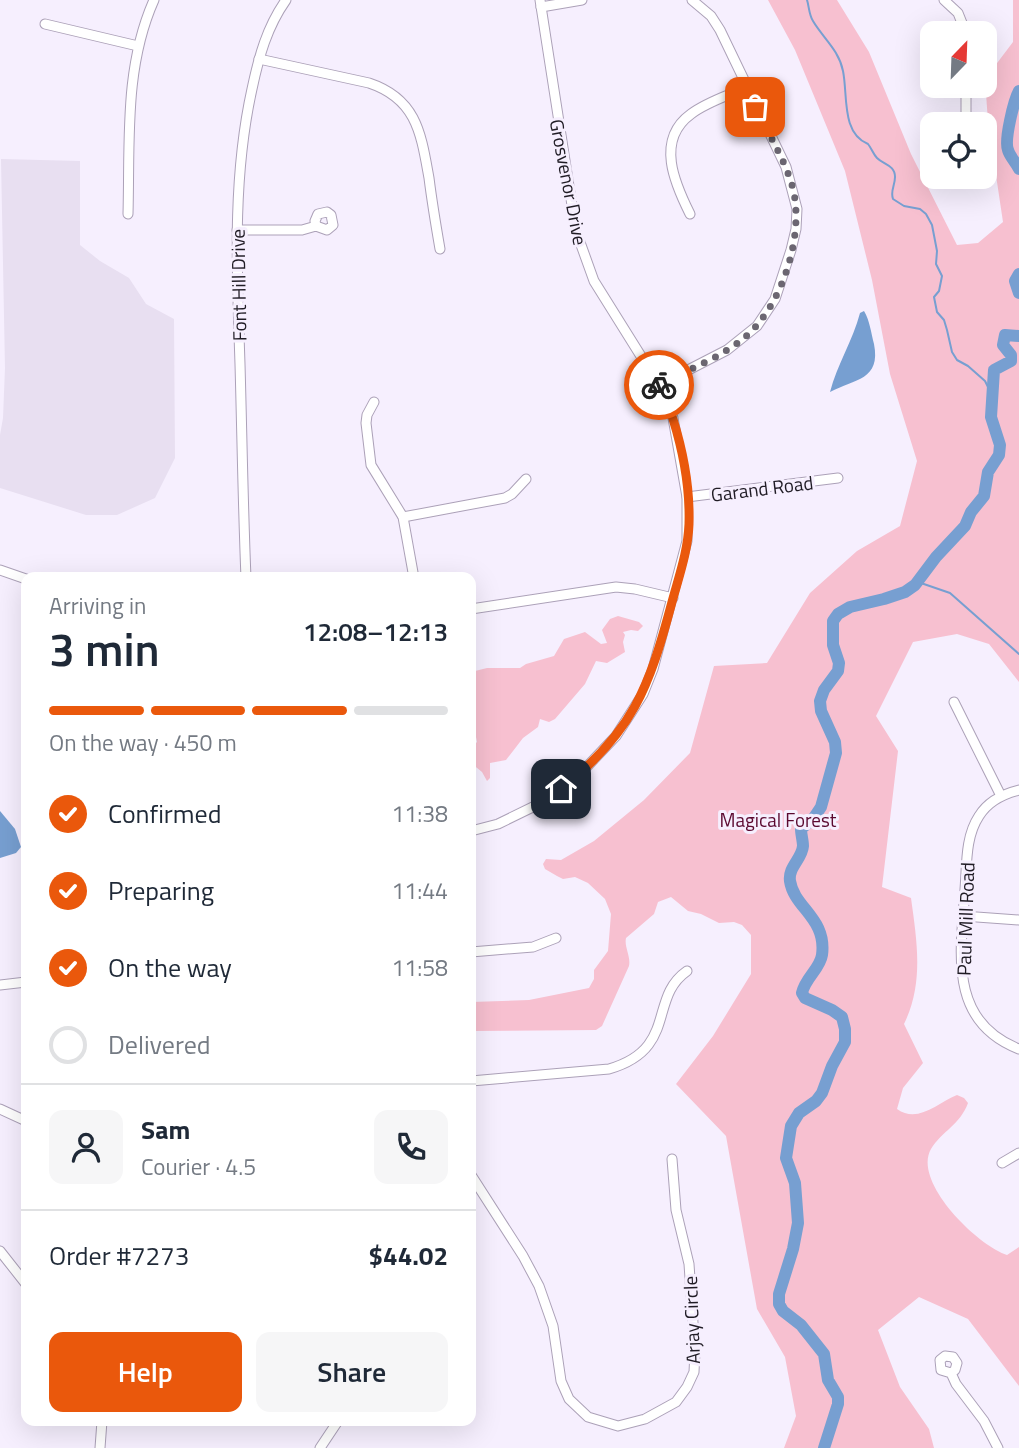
<!DOCTYPE html>
<html lang="en">
<head>
<meta charset="utf-8">
<style>
	body { margin:0; font-family:"Titillium Web",sans-serif; background:#f6f6f7; color:#1f2937; height:100vh; display:flex; flex-direction:column; font-size:26px; white-space:nowrap }
	* { box-sizing:border-box; margin:0 }
	p { font-size:23px; color:#747a83 }
	.icon { flex:none; width:38px; height:38px; fill:none; stroke:currentColor; stroke-width:2; stroke-linecap:round; stroke-linejoin:round }
	.map { position:relative; flex:1; overflow:hidden }
	.details { position:absolute; left:21px; top:572px; width:455px; height:854px; display:flex; flex-direction:column; background:#fff; border-radius:14px; box-shadow:0 7px 28px #0002 }
	.details>* { flex:none }
	.needle { width:46px; rotate:23deg }
	.fabs { position:absolute; left:920px; top:21px; display:grid; gap:14px }
	.fabs a { display:grid; place-items:center; width:77px; height:77px; border-radius:14px; background:#fff; box-shadow:0 7px 28px #0002; font-size:35px }
	.pin { position:absolute; display:grid; place-items:center; width:60px; height:60px; color:#fff; margin:-30px; border-radius:14px; box-shadow:0 4px 10px #0006 }
	.courier { position:absolute; display:grid; place-items:center; width:70px; height:70px; margin:-35px; border:5px solid #ea580c; border-radius:50%; background:#fff; color:#222; box-shadow:0 2px 9px #0007 }
	.summary em { font-style:normal; font-weight:600 }
	.summary div { display:flex; flex-direction:column-reverse }
	.summary { display:flex; align-items:center; justify-content:space-between; height:119px; padding:0 28px }
	h1 { font-size:46px; font-weight:600; line-height:52px }
	.bar { display:grid; grid-template-columns:repeat(4,1fr); gap:10px 7px; align-content:center; height:84px; padding:0 28px }
	.bar i { height:9px; border-radius:5px; background:#e0e1e3 }
	.bar .selected { background:#ea580c }
	.bar p { grid-column:span 4 }
	.line { display:flex; align-items:center; gap:18px; padding:0 28px; border-top:2px solid #e0e1e3 }
	.line div { flex:1 }
	.round { display:grid; place-items:center; flex:none; width:74px; height:74px; border-radius:14px; background:#f6f6f7 }
	ol { padding:0 28px; list-style:none }
	li { display:flex; align-items:center; gap:21px; height:77px }
	li p { margin-inline-start:auto }
	li .icon { padding:7px; border-radius:50%; background:#ea580c; color:#fff; stroke-width:4 }
	li:last-child { color:#747a83 }
	li i { width:38px; height:38px; border:4px solid #e0e1e3; border-radius:50% }
	.primary-button { display:flex; gap:14px; margin-top:auto; padding:14px 28px }
	.primary-button a { flex:1; height:80px; border-radius:14px; background:#ea580c; color:#fff; font-size:28px; font-weight:600; line-height:80px; text-align:center }
	.primary-button a+a { background:#f6f6f7; color:#1f2937 }
	.map>svg:first-child { display:block }
	.built { fill:#e8dff1 }
	.green { fill:#f7c0d0 }
	.water { fill:#779fd1 }
	.lines { fill:none; stroke-linecap:round; stroke-linejoin:round }
	.stream { stroke:#779fd1; stroke-width:2 }
	.river { stroke:#779fd1; stroke-width:12 }
	.minor-casing { stroke:#aca1b8; stroke-width:11 }
	.minor { stroke:#fff; stroke-width:9 }
	.done { stroke:#6b6671; stroke-width:7; stroke-dasharray:0 12.6 }
	.route { stroke:#ea580c; stroke-width:9 }
	.labels { text-anchor:middle; dominant-baseline:central; stroke-width:6; stroke-linejoin:round; paint-order:stroke }
	.street-label { font-size:19px; fill:#201c25; stroke:#f6effe }
	.park-label { font-size:19px; fill:#5b0930; stroke:#f6effe }
</style>
</head>
<body>
<div class="map">
<svg width="1019" height="1448" viewBox="0 0 1019 1448">
	<rect width="100%" height="100%" fill="#f6effe"/>
	<path class="built" d="M 1,159 L 80,161 L 80,245 L 100,261 L 129,278 L 146,304 L 174,319 L 175,458 L 155,498 L 117,515 L 86,515 L 0,488 L 0,435 L 3,418 L 5,368 Z"/>
	<g class="green">
		<path d="M 768,0 L 837,0 L 869,52 L 911,154 L 957,245 L 978,243 L 1003,222 L 988,122 L 985,79 L 1013,42 L 1013,0 L 1019,0 L 1019,682 L 989,644 L 957,634 L 913,642 L 876,716 L 898,751 L 882,887 L 911,898 C 917,942 924,983 904,1024 L 923,1063 L 903,1088 L 897,1109 C 918,1124 937,1103 957,1095 L 964,1098 L 968,1103 C 960,1125 942,1131 931,1149 C 912,1182 978,1246 1007,1255 L 1019,1247 L 1019,1386 L 968,1319 L 919,1297 L 878,1330 L 900,1387 L 929,1429 L 934,1448 L 784,1448 L 796,1416 L 785,1357 L 757,1309 L 726,1136 L 676,1084 L 713,1036 L 751,974 L 751,935 L 742,925 L 734,922 L 719,923 L 701,914 L 688,911 L 671,897 L 658,902 L 654,914 L 626,938 C 624,947 631,956 629,966 L 602,1026 L 596,1030 L 471,1031 L 471,1002 L 529,1000 L 589,988 L 594,979 L 594,970 L 608,951 L 611,914 L 605,899 L 588,883 L 575,877 L 563,879 L 557,876 L 545,869 L 543,864 L 546,859 L 561,860 L 594,841 L 644,800 L 690,753 L 714,666 L 767,663 L 810,593 L 857,551 L 900,526 L 917,461 L 890,374 L 872,280 L 845,171 L 795,50 Z"/>
		<path d="M 618,616 L 639,622 L 643,626 L 638,631 L 631,630 L 623,632 L 625,635 L 623,642 L 625,652 L 607,663 L 596,661 L 585,684 L 555,719 L 549,722 L 540,719 L 538,727 L 523,738 L 506,760 L 490,763 L 490,778 L 487,781 L 482,772 L 471,763 L 471,748 L 477,742 L 476,737 L 471,734 L 471,672 L 487,668 L 520,668 L 526,664 L 554,656 L 564,639 L 585,632 L 601,644 L 607,643 L 602,630 L 610,619 Z"/>
	</g>
	<g class="water">
		<path d="M 864,311 C 870,321 871,333 874,344 C 881,380 855,379 830,392 C 837,365 853,340 860,313 Z"/>
		<path d="M 0,811 L 15,829 L 21,847 L 16,853 L 0,858 Z"/>
	</g>
	<g class="lines">
		<g class="stream">
			<path d="M 807,0 C 809,6 809,15 813,21 C 823,38 839,50 843,71 C 848,95 841,133 868,144 C 872,149 873,154 877,158 C 884,165 895,165 895,177 C 895,186 890,191 893,199 L 904,206 L 920,209 L 926,214 L 932,225 L 937,251 L 936,264 L 942,276 L 939,291 L 934,297 L 937,312 L 944,320 L 947,330 L 952,352 L 957,360 L 968,366 L 985,381 L 993,397"/>
			<path d="M 918,582 L 950,593 L 1019,654"/>
		</g>
		<g class="river">
			<path d="M 1019,91 C 1014,100 1004,140 1008,150 C 1010,157 1016,162 1019,169"/>
			<path d="M 1019,274 L 1015,281 L 1019,293"/>
			<path d="M 824,1448 L 838,1404 L 838,1397 L 828,1380 L 824,1354 L 801,1325 L 783,1311 L 779,1304 L 779,1294 L 793,1249 L 798,1223 L 795,1183 L 786,1158 L 791,1126 L 799,1113 L 816,1101 L 822,1093 L 832,1066 L 845,1042 L 845,1029 L 842,1017 L 832,1010 L 805,998 L 802,993 C 805,978 820,969 822,955 C 827,918 794,908 790,881 C 788,867 802,859 803,846 C 803,841 801,834 801,829 L 813,819 L 821,807 L 836,753 L 835,742 L 821,711 L 820,701 L 824,690 L 838,671 L 839,663 L 833,645 L 833,621 L 838,614 L 850,607 L 884,599 L 905,592 L 915,585 L 936,557 L 965,526 L 971,512 L 984,496 L 988,472 L 999,455 L 1000,445 L 991,417 L 994,370 L 1011,361 L 1011,355 L 1003,345 L 1005,335 L 1019,336"/>
		</g>
		<defs>
			<g id="minor">
				<path d="M 944,0 L 958,13 L 966,33"/>
				<path d="M 541,7 L 582,0"/>
				<path d="M 45,24 L 138,46"/>
				<path d="M 259,59 L 369,83 C 417,99 421,134 429,178 C 432,202 436,226 440,249"/>
				<path d="M 966,118 L 966,86"/>
				<path d="M 128,214 C 130,142 124,67 154,0"/>
				<path d="M 690,214 C 675,184 655,140 691,114 C 707,102 727,96 745,88"/>
				<path d="M 237,230 L 302,230 L 316,226 L 327,230 L 333,225 L 331,215 L 327,212 L 318,214 L 315,221 L 316,226"/>
				<path d="M 659,385 L 727,350 L 757,326 L 775,299 L 791,250 L 796,229 L 797,209 L 786,167 L 720,30 L 711,16 L 692,0"/>
				<path d="M 374,402 L 367,415 L 366,423 L 371,465 L 403,517 L 414,578"/>
				<path d="M 687,497 L 838,478"/>
				<path d="M 403,517 L 505,498 L 512,494 L 526,479"/>
				<path d="M 0,570 L 26,579"/>
				<path d="M 246,578 C 243,506 242,435 240,364 C 237,272 232,179 252,89 C 259,56 267,27 286,0"/>
				<path d="M 471,609 L 616,587 L 635,589 L 673,598"/>
				<path d="M 954,702 L 1001,796"/>
				<path d="M 1019,790 C 1003,794 988,801 979,816 C 965,837 967,865 965,889 C 961,951 947,1021 1019,1049"/>
				<path d="M 471,831 L 498,824 L 541,803 L 580,774 L 616,736 L 643,694 L 653,669 L 687,541 L 687,497 L 673,418 L 659,385 L 594,281 L 576,231 L 540,0"/>
				<path d="M 963,916 L 1019,920"/>
				<path d="M 471,952 L 533,947 L 556,938"/>
				<path d="M 0,985 L 26,982"/>
				<path d="M 471,1081 L 609,1069 C 678,1049 648,998 687,971"/>
				<path d="M 0,1109 L 26,1121"/>
				<path d="M 1002,1163 L 1019,1153"/>
				<path d="M 471,1175 L 523,1256 L 539,1286 L 553,1326 L 561,1381 L 569,1399 L 588,1417 L 618,1426 L 645,1419 L 676,1402 L 687,1387 L 694,1372 L 695,1352 L 689,1264 L 676,1210 L 672,1159"/>
				<path d="M 0,1251 L 26,1284"/>
				<path d="M 951,1373 L 955,1370 L 957,1363 L 953,1357 L 945,1356 L 940,1360 L 941,1370 L 951,1373 L 956,1384 L 984,1421 L 998,1448"/>
				<path d="M 100,1448 L 102,1421"/>
				<path d="M 320,1448 L 338,1421"/>
			</g>
		</defs>
		<use href="#minor" class="minor-casing"/>
		<use href="#minor" class="minor"/>
	</g>
	<g class="lines">
		<path class="done" d="M 659,385 C 687,370 720,358 744,338 C 782,307 806,233 792,185 C 784,158 768,133 755,107"/>
		<path class="route" d="M 561,789 C 633,732 649,688 672,602 C 679,576 688,551 689,524 C 690,490 683,451 673,419 C 669,407 663,395 659,385"/>
	</g>
	<g class="labels">
		<g class="street-label">
			<text transform="translate(569 182) rotate(79)">Grosvenor Drive</text>
			<text transform="translate(238 285) rotate(-91)">Font Hill Drive</text>
			<text transform="translate(762 488) rotate(-7)">Garand Road</text>
			<text transform="translate(965 919) rotate(-88)">Paul Mill Road</text>
			<text transform="translate(691 1320) rotate(-92)">Arjay Circle</text>
		</g>
		<g class="park-label">
			<text x="778" y="819">Magical Forest</text>
		</g>
	</g>
</svg>
<div class="fabs">
<a><svg class="needle" viewBox="-14 -14 28 28"><path d="M0-13l5 13h-10z" fill="#e53935"/><path d="M0 13l5-13h-10z" fill="#747a83"/></svg></a>
<a><svg class="icon" aria-label="locate" viewBox="0 0 24 24"><circle cx="12" cy="12" r="6"/><path d="M12 2v4M12 18v4M2 12h4M18 12h4"/></svg></a>
</div>
<div class="pin" style="left:755px;top:107px;background:#ea580c"><svg class="icon" aria-label="bag" viewBox="0 0 24 24"><path d="M5 8h14l-1 12H6zM9 8a3 3 0 0 1 6 0"/></svg></div>
<div class="pin" style="left:561px;top:789px;background:#1f2937"><svg class="icon" aria-label="home" viewBox="0 0 24 24"><path d="M3 11l9-7 9 7M6 9v11h12V9"/></svg></div>
<div class="courier" style="left:659px;top:385px"><svg class="icon" aria-label="bike" viewBox="0 0 24 24"><circle cx="6" cy="16" r="4"/><circle cx="18" cy="16" r="4"/><path d="M6 16l4-8h5l3 8M10 8l3 8H6M13 5h3"/></svg></div>
<section class="details">
<div class="summary"><div><h1>3 min</h1><p>Arriving in</p></div><em>12:08–12:13</em></div>
<div class="bar"><i class="selected"></i><i class="selected"></i><i class="selected"></i><i></i><p>On the way · 450 m</p></div>
<ol>
<li><svg class="icon" aria-label="check" viewBox="0 0 24 24"><path d="M5 12l5 5 9-10"/></svg>Confirmed<p>11:38</p></li>
<li><svg class="icon" aria-label="check" viewBox="0 0 24 24"><path d="M5 12l5 5 9-10"/></svg>Preparing<p>11:44</p></li>
<li><svg class="icon" aria-label="check" viewBox="0 0 24 24"><path d="M5 12l5 5 9-10"/></svg>On the way<p>11:58</p></li>
<li><i></i>Delivered</li>
</ol>
<div class="line" style="height:126px"><a class="round"><svg class="icon" aria-label="person" viewBox="0 0 24 24"><circle cx="12" cy="8" r="4"/><path d="M4 21q1-7 8-7t8 7"/></svg></a><div><b>Sam</b><p>Courier · 4.5</p></div><a class="round"><svg class="icon" aria-label="phone" viewBox="0 0 24 24"><path d="M5 4h4l2 5-3 2q2 4 5 5l2-3 5 2v4C11 20 4 13 5 4z"/></svg></a></div>
<div class="line" style="height:91px"><div>Order #7273</div><b>$44.02</b></div>
<div class="primary-button"><a>Help</a><a>Share</a></div>
</section>
</div>
</body>
</html>
